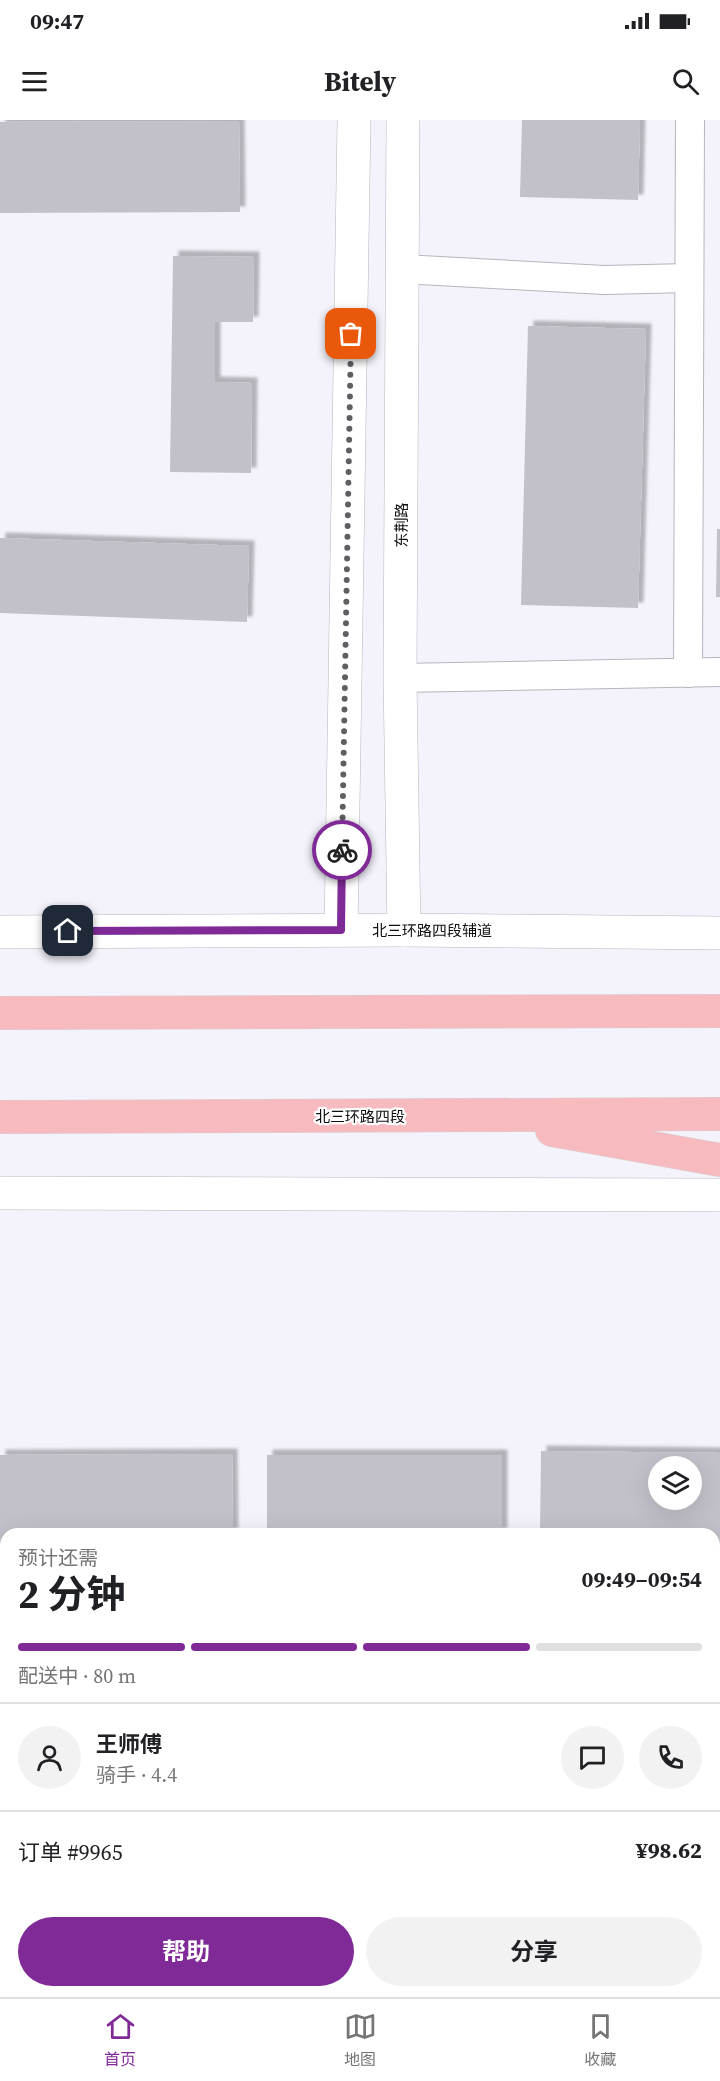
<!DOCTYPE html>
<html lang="zh">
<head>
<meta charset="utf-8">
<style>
	body { margin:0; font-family:"Source Serif 4","Noto Sans SC",serif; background:#f2f2f2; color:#202124; height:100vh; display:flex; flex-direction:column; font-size:22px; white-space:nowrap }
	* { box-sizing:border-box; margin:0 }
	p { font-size:20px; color:#757577 }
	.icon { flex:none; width:33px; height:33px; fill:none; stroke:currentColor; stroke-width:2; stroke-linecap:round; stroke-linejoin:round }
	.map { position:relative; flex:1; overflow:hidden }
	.panel { position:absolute; left:0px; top:1408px; width:720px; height:470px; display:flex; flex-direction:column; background:#fff; border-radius:18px 18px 0 0; box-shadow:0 6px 24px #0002 }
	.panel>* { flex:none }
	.tools { position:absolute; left:648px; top:1336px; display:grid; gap:12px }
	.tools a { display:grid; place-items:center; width:54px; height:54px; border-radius:50%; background:#fff; box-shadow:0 6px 24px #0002; font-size:30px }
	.pin { position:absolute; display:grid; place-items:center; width:51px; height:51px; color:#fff; margin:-26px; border-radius:12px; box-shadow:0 3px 9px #0006 }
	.courier { position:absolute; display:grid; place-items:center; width:60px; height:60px; margin:-30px; border:4px solid #802a98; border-radius:50%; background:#fff; color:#222; box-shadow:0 2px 8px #0007 }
	.head em { font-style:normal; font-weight:700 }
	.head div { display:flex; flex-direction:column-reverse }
	.head { display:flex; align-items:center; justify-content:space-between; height:102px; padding:0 18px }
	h1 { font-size:39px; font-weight:700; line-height:45px }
	.bar { display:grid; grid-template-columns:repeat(4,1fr); gap:9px 6px; align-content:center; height:72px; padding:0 18px }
	.bar i { height:8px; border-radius:4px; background:#e0e0e0 }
	.bar .on { background:#802a98 }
	.bar p { grid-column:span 4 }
	.line { display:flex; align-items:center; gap:15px; padding:0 18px; border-top:2px solid #e0e0e0 }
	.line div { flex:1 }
	.round { display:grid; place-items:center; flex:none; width:63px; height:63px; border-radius:32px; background:#f2f2f2 }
	.cta { display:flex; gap:12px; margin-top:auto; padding:12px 18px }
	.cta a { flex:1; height:69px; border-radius:36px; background:#802a98; color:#fff; font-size:24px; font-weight:700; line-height:69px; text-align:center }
	.cta a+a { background:#f2f2f2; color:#202124 }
	.status { display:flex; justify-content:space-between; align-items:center; height:42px; padding:0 30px; background:#fff; direction:ltr }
	.status svg { height:16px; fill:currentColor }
	header { display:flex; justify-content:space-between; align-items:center; height:78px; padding:0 18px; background:#fff; font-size:27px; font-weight:700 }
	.menu { display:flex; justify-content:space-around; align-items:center; height:84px; border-top:2px solid #e0e0e0; background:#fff; font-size:16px; color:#757577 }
	.menu a { display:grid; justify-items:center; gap:3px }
	.menu .on { color:#802a98 }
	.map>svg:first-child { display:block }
	.building { fill:#c2c1ca; fill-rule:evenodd; filter:url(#shadow) }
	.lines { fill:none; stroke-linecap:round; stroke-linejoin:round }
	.street-casing { stroke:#b6b5be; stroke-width:30 }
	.secondary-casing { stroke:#b6b5be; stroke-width:34 }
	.highway-casing { stroke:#d4d4d4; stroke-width:34 }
	.street { stroke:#fff; stroke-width:28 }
	.secondary { stroke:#fff; stroke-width:33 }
	.highway { stroke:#f7babf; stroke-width:33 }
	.done { stroke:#5f5e63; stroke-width:6; stroke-dasharray:0 10.8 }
	.route { stroke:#802a98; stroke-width:8 }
	.labels { text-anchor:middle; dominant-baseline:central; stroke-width:4.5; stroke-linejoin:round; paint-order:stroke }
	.street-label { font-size:15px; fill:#0f0e11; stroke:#fff }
</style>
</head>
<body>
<div class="status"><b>09:47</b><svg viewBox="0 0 49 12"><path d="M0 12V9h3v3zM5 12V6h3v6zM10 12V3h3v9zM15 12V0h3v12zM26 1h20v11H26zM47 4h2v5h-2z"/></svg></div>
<header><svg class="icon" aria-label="menu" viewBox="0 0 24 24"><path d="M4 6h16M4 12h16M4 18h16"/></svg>Bitely<svg class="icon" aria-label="search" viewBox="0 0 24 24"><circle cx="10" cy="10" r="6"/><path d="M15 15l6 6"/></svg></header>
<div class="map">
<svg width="720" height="1877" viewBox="0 0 720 1877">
	<defs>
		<filter id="shadow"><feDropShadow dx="5.5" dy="-5.5" stdDeviation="1.5" flood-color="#0004"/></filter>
	</defs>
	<rect width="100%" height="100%" fill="#f4f3fc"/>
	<g class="building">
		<path d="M 522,0 L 640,0 L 638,80 L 520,77 Z"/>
		<path d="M 239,1 L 240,92 L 0,93 L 0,2 Z"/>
		<path d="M 173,136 L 254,137 L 253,202 L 215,202 L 215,262 L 252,263 L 251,353 L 170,352 Z"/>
		<path d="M 528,206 L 646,209 L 638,488 L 521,485 Z"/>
		<path d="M 717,409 L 720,409 L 720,477 L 716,477 Z"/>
		<path d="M 0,418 L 249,426 L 247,502 L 0,493 Z"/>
		<path d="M 541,1331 L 720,1333 L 720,1426 L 714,1426 L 714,1414 L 540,1414 ZM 658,1347 L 692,1347 L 692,1380 L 658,1380 Z"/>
		<path d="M 232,1334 L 233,1414 L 6,1414 L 6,1424 L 0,1424 L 0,1335 Z"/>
		<rect x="267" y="1335" width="235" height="79"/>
		<rect x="714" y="1457" width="6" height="95"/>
		<rect x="0" y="1461" width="6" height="92"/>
		<rect x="714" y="1587" width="6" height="91"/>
		<rect x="0" y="1590" width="6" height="90"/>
		<rect x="714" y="1715" width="6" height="91"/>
		<path d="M 1,1717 L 6,1717 L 6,1805 L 0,1805 Z"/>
	</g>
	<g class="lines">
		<defs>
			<g id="street">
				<path d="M 402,149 L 604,160 L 689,158"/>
				<path d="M 688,553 L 690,0"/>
				<path d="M 400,558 L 720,552"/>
				<path d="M 0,1850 L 6,1850"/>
				<path d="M 714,1852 L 720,1853"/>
			</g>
			<g id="secondary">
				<path d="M 403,0 L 400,558 L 404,810"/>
				<path d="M 341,810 L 354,0"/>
				<path d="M 0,812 L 404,810 L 720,813"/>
				<path d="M 0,1073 L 720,1075"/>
			</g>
			<g id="highway">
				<path d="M 0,893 L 720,891"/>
				<path d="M 0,997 L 720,994"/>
				<path d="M 552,1010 L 720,1040"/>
			</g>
		</defs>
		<use href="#street" class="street-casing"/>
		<use href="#secondary" class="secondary-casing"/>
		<use href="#highway" class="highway-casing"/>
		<use href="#street" class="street"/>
		<use href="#secondary" class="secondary"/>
		<use href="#highway" class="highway"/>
	</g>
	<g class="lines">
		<path class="done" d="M 342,730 L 351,214"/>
		<path class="route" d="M 68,811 L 341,810 L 342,730"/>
	</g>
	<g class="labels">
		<g class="street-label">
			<text transform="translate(401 405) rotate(-90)">东荆路</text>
			<text x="432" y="810">北三环路四段辅道</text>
			<text x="360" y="996">北三环路四段</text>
		</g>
	</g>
</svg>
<div class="tools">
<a><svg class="icon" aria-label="layers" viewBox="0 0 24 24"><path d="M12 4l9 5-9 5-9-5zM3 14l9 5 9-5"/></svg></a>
</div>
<div class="pin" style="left:351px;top:214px;background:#ea580c"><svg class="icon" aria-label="bag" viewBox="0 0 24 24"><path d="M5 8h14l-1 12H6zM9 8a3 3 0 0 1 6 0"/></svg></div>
<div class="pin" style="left:68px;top:811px;background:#1f2937"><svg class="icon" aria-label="home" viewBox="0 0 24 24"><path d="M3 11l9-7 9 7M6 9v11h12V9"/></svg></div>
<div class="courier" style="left:342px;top:730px"><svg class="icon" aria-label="bike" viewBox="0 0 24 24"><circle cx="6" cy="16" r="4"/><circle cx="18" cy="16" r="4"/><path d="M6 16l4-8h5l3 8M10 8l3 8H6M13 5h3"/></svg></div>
<section class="panel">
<div class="head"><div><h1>2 分钟</h1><p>预计还需</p></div><em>09:49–09:54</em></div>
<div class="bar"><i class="on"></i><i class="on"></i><i class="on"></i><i></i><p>配送中 · 80 m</p></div>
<div class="line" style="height:108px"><a class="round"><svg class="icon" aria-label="person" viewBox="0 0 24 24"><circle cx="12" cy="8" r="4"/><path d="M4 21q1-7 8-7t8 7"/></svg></a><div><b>王师傅</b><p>骑手 · 4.4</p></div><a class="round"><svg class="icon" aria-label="chat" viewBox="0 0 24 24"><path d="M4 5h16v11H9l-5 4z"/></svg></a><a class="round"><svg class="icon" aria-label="phone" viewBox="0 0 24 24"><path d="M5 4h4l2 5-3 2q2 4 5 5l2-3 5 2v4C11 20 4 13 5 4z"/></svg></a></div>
<div class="line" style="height:78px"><div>订单 #9965</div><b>¥98.62</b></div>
<div class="cta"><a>帮助</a><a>分享</a></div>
</section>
</div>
<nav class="menu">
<a class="on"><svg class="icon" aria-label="home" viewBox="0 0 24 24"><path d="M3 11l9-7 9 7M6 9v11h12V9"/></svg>首页</a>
<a><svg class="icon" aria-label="map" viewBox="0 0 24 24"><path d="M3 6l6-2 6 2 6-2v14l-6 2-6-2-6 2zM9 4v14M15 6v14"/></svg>地图</a>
<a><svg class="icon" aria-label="saved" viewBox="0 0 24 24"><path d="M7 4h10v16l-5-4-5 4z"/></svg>收藏</a>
</nav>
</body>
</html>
